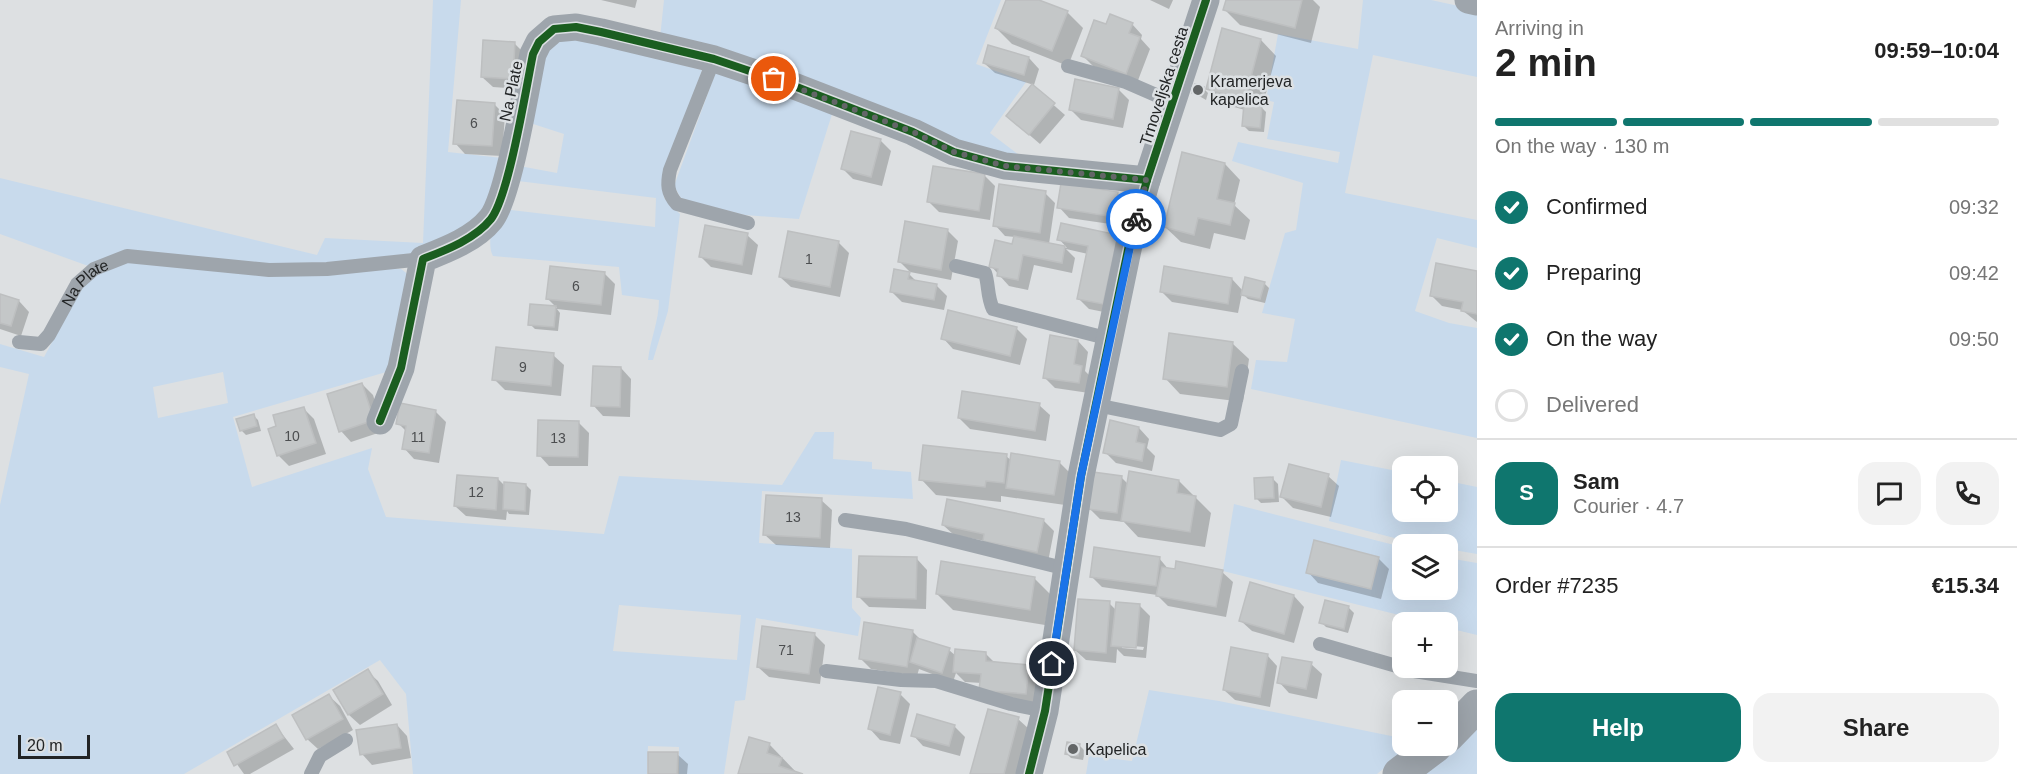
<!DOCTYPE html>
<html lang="en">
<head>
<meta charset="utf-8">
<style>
	body { margin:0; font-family:Arial,sans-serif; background:#f2f2f2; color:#222; height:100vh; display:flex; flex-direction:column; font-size:22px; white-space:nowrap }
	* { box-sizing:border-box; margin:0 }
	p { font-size:20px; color:#767676 }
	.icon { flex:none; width:33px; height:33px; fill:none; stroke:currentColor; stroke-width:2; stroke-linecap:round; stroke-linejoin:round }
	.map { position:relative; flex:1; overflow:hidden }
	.panel { display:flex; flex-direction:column; background:#fff; width:540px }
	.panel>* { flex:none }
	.buttons { position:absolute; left:1392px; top:456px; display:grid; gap:12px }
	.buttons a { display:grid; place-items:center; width:66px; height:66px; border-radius:12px; background:#fff; box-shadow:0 6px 24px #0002; font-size:30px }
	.scale { position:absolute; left:18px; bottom:15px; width:72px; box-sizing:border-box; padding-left:6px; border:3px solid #222425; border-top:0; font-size:16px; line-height:21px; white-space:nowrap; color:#222425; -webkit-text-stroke:4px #dce0e3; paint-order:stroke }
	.pin { position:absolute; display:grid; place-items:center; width:51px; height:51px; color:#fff; margin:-26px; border:3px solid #fff; border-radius:50%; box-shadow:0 2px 6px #0007 }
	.courier { position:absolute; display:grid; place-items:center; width:60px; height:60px; margin:-30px; border:4px solid #1a73e8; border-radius:50%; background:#fff; color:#222; box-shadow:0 2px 8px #0007 }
	.head em { font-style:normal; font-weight:600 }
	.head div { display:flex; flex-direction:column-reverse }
	.head { display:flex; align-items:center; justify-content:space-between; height:102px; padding:0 18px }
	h1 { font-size:39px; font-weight:600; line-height:45px }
	.bar { display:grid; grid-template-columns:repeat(4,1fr); gap:9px 6px; align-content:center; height:72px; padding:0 18px }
	.bar i { height:8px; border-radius:4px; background:#e0e0e0 }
	.bar .active { background:#0f766e }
	.bar p { grid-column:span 4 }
	.line { display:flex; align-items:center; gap:15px; padding:0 18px; border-top:2px solid #e0e0e0 }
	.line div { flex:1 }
	.round { display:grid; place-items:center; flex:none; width:63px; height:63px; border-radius:18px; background:#f2f2f2 }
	ol { padding:0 18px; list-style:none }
	li { display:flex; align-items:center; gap:18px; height:66px }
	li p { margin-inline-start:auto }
	li .icon { padding:6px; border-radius:50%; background:#0f766e; color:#fff; stroke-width:4 }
	li:last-child { color:#767676 }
	li i { width:33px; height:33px; border:3px solid #e0e0e0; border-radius:50% }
	.button { display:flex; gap:12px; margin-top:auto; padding:12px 18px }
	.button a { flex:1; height:69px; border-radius:18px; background:#0f766e; color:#fff; font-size:24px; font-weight:600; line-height:69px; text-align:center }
	.button a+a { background:#f2f2f2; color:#222 }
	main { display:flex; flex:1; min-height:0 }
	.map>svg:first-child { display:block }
	.green { fill:#c8daec; fill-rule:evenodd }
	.shadow { fill:#0003; fill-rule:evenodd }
	.building { fill:#c4c7c8; stroke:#bdbfc0; stroke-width:1.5 }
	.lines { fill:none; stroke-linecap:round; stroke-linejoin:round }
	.service { stroke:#9ea5ac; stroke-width:14 }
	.minor { stroke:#9ea5ac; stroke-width:27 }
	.tertiary { stroke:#9ea5ac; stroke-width:33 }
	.cycleway-casing { stroke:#dce0e3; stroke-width:11 }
	.cycleway { stroke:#1b5e20; stroke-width:8 }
	.done { stroke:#636667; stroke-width:6; stroke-dasharray:0 10.8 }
	.route { stroke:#1a73e8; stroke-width:8 }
	.poi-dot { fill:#636667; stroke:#dce0e3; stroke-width:2 }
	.labels { text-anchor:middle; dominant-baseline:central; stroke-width:5; stroke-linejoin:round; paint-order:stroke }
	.number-label { font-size:14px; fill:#4c4e50 }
	.poi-label { font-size:16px; fill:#222425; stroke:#dce0e3; text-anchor:start }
	.street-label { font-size:16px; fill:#222425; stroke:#dce0e3 }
</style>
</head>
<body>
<main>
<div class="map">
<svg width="1477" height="774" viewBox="0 0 1477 774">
	<rect width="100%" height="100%" fill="#dde0e2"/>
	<g class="green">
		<path d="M 433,0 L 461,0 L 448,152 L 502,158 L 486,216 L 422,252 L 307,267 L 174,257 L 91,267 L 0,234 L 0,178 L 317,255 L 325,238 L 423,243 Z"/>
		<path d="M 664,0 L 1001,0 L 976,64 L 1026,82 L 990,133 L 1023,158 L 1006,160 L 660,38 Z"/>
		<path d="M 1363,0 L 1431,0 L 1477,10 L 1477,77 L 1373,55 L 1345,193 L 1477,220 L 1477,248 L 1437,238 L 1415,311 L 1449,323 L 1477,328 L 1477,438 L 1251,389 L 1256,360 L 1287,362 L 1295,319 L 1262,313 L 1285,233 L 1296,230 L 1303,183 L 1232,161 L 1238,142 L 1338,163 L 1340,152 L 1267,139 L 1274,102 L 1266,100 L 1278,34 L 1358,49 Z"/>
		<path d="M 562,34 L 702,70 L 663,183 L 664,198 L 680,214 L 668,311 L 653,360 L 648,360 C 650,340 659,321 659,300 L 622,295 L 619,267 L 493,256 C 482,237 507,186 514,165 L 557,173 L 564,134 L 524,121 L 537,60 ZM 518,181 L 656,198 L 655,227 L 511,210 Z"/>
		<path d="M 716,71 L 833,111 L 799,219 L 745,215 L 693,202 L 681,198 L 674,186 Z"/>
		<path d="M 127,262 L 386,268 L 401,269 L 409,275 L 393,370 L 233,417 L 252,487 L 372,448 L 368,469 L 386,517 L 604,534 L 619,476 L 782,485 L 815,432 L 834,432 L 833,459 L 872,462 L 872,469 L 911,472 L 913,499 L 762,491 L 759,543 L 852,549 L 852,608 L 861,618 L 858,636 L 756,618 L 745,700 L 735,701 L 724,774 L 679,774 L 679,747 L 648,746 L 647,774 L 413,774 L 406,694 L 380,660 L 184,774 L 0,774 L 0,505 L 29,374 L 0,367 L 0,344 L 44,357 L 81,289 L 98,273 ZM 223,372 L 228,403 L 158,418 L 153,387 ZM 619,605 L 741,615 L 737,660 L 613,651 Z"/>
		<path d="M 1341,460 L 1402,472 L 1402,512 L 1448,512 L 1448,481 L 1477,487 L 1477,554 L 1448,549 L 1448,544 L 1406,541 L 1329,521 Z"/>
		<path d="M 1234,504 L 1402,547 L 1402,590 L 1448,590 L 1448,558 L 1477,563 L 1477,635 L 1448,628 L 1448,622 L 1427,622 L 1223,571 Z"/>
		<path d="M 1149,690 L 1219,701 L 1401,738 L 1402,746 L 1411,746 L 1377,774 L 1086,774 L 1089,756 L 1132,761 Z"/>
		<path d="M 1477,721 L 1477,774 L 1414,774 Z"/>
	</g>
	<g class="shadow">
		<path d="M 601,0 L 637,0 L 635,8 Z"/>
		<path d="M 1007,0 L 1035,0 L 1067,12 L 1083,28 L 1068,66 L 1012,44 L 996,28 Z"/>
		<path d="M 1150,0 L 1173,0 L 1169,9 Z"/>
		<path d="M 1227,0 L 1313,0 L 1320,7 L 1311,43 L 1240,25 L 1225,10 Z"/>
		<path d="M 1132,24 L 1142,35 L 1141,39 L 1150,49 L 1137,83 L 1093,66 L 1082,55 L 1107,26 Z"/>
		<path d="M 1261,40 L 1276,56 L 1262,108 L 1266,112 L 1264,132 L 1249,131 L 1244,126 L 1245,110 L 1223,104 L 1208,88 Z"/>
		<path d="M 515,44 L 525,54 L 523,89 L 493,87 L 482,77 Z"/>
		<path d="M 1029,58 L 1039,69 L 1034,85 L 995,73 L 984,63 Z"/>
		<path d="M 1033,87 L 1065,115 L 1040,144 L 1019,126 Z"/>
		<path d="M 1203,88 L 1208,93 L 1206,100 L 1194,93 Z"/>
		<path d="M 1118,89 L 1129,100 L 1123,128 L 1081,120 L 1071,110 Z"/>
		<path d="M 494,104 L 505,115 L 502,156 L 465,154 L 455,143 Z"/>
		<path d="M 880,140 L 891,151 L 882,186 L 853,179 L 843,169 Z"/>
		<path d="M 1183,154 L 1225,164 L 1240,180 L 1234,205 L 1250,220 L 1245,240 L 1214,233 L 1210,249 L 1181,242 L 1165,227 Z"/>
		<path d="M 985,176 L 995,186 L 990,220 L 939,212 L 929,202 Z"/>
		<path d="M 1045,193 L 1055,203 L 1049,244 L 1067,248 L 1059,239 L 1118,236 L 1114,314 L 1089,309 L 1078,298 L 1088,254 L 1066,249 L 1075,258 L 1072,273 L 1034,265 L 1028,290 L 1009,286 L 991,266 L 1013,245 L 1015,237 L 1005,236 L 995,225 Z"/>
		<path d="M 1117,193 L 1128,204 L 1124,226 L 1069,218 L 1059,207 Z"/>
		<path d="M 947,230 L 958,241 L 951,280 L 910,272 L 900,262 Z"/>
		<path d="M 747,235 L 758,245 L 752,275 L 711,267 L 701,257 Z"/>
		<path d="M 838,242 L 849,253 L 840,297 L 791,287 L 780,277 Z"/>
		<path d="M 1437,265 L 1477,273 L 1477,322 L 1462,310 L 1442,306 L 1431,295 Z"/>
		<path d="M 604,273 L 615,284 L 611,315 L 557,309 L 560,313 L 558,331 L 535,329 L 530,324 L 532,305 L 557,308 L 548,299 Z"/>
		<path d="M 909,274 L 917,282 L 936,285 L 947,296 L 944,310 L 902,302 L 892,292 Z"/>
		<path d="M 1232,279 L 1243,291 L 1264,283 L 1269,288 L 1265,303 L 1248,299 L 1242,293 L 1238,313 L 1172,302 L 1162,292 Z"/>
		<path d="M 0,295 L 19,301 L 29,312 L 21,336 L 0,329 Z"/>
		<path d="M 1016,328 L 1027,339 L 1020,365 L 953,349 L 943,338 Z"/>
		<path d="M 1078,341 L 1088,352 L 1085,371 L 1092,378 L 1089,393 L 1055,388 L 1044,377 Z"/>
		<path d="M 1233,344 L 1249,359 L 1243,402 L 1180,394 L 1165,378 Z"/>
		<path d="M 553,355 L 564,365 L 561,396 L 505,390 L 494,379 Z"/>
		<path d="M 621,368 L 631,379 L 630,417 L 603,416 L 593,405 Z"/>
		<path d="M 362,384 L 373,395 L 384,431 L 351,442 L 341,431 Z"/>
		<path d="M 1039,405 L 1050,415 L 1046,441 L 970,429 L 959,418 Z"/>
		<path d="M 303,408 L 314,419 L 326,454 L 289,466 L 278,455 Z"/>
		<path d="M 435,411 L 446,422 L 439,463 L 414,459 L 404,448 L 407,432 L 398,423 Z"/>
		<path d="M 253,415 L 258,420 L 261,431 L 246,435 L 241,430 Z"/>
		<path d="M 578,422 L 589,433 L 588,466 L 549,466 L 539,455 Z"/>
		<path d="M 1139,428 L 1149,439 L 1147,448 L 1155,456 L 1152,471 L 1116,463 L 1105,452 Z"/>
		<path d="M 1006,456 L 1012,461 L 1059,462 L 1070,473 L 1065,505 L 1001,496 L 1001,502 L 936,495 L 921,479 Z"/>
		<path d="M 1328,476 L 1339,486 L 1331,517 L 1293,508 L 1282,497 Z"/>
		<path d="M 1122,478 L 1128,484 L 1179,481 L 1211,513 L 1205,547 L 1138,537 L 1124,522 L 1100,519 L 1089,508 Z"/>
		<path d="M 498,479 L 506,487 L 526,485 L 531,490 L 529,515 L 509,514 L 507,511 L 506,520 L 466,516 L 455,506 Z"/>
		<path d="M 1273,479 L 1278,484 L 1279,502 L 1261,503 L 1256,498 Z"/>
		<path d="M 821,500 L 832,510 L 830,548 L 776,545 L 765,535 Z"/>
		<path d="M 1043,520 L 1054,531 L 1048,562 L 995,551 L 985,541 L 954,535 L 943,525 Z"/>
		<path d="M 1159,558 L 1169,570 L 1222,572 L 1233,582 L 1226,617 L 1168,606 L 1157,595 L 1102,587 L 1092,577 Z"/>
		<path d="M 1378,558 L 1389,569 L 1381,599 L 1318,583 L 1308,572 Z"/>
		<path d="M 917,559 L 927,570 L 926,609 L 869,607 L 859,597 Z"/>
		<path d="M 1034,578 L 1050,594 L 1045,625 L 953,610 L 937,594 Z"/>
		<path d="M 1294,596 L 1304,607 L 1294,643 L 1252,631 L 1241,621 Z"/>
		<path d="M 1326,602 L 1349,608 L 1354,613 L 1348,633 L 1326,627 L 1321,622 Z"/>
		<path d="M 1109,603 L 1116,610 L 1139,605 L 1150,616 L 1146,658 L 1124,656 L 1117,649 L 1116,663 L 1086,660 L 1075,650 ZM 1122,645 L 1144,647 L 1143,650 L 1122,648 Z"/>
		<path d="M 912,631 L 922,641 L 949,650 L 956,656 L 985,653 L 995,663 L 1028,666 L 1038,677 L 1036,704 L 992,700 L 982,683 L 965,682 L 956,673 L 953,682 L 919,669 L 917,676 L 871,669 L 860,658 Z"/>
		<path d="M 815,635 L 825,645 L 820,684 L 769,677 L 758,667 Z"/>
		<path d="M 1267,655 L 1277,666 L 1270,707 L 1235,700 L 1224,690 Z"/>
		<path d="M 1311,664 L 1322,674 L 1317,699 L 1289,693 L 1279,682 Z"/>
		<path d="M 367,671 L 378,681 L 392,705 L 360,725 L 349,715 L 335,690 Z"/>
		<path d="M 900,694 L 910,704 L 900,744 L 880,740 L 870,729 Z"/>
		<path d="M 329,696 L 340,706 L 353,730 L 318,749 L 307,739 Z"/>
		<path d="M 1018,719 L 1029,729 L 1017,774 L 972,774 Z"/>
		<path d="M 397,725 L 407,736 L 411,758 L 372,765 L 362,754 Z"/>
		<path d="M 276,726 L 294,749 L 250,774 L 244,774 L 229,753 Z"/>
		<path d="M 954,726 L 965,737 L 960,756 L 923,746 L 913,735 Z"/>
		<path d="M 750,739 L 770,745 L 798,774 L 739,774 Z"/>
		<path d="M 1080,746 L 1085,751 L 1083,760 L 1071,758 L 1066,753 Z"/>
		<path d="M 677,754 L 688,764 L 687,774 L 650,774 Z"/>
	</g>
	<g class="building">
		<path d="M 1006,0 L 1039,0 L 1068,11 L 1052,51 L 995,28 Z"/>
		<path d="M 1226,0 L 1302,0 L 1295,28 L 1223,10 Z"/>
		<path d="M 1110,14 L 1133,23 L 1129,33 L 1140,37 L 1126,74 L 1081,56 L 1094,20 L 1106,24 Z"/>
		<path d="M 1222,28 L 1261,39 L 1245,100 L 1206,89 Z"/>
		<path d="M 483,40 L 515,42 L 513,79 L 481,77 Z"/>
		<path d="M 988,45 L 1029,57 L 1024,75 L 983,63 Z"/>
		<path d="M 1075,79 L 1119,88 L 1113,119 L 1069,110 Z"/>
		<path d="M 1032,84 L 1055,103 L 1029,135 L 1006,116 Z"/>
		<path d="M 1195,84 L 1204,87 L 1201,96 L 1192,93 Z"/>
		<path d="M 457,100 L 495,103 L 492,146 L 453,144 Z"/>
		<path d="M 1244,104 L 1262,106 L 1260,128 L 1242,126 Z"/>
		<path d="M 851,131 L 881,139 L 871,177 L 841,169 Z"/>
		<path d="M 1182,152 L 1225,163 L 1217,199 L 1235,203 L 1230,225 L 1198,218 L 1194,235 L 1164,227 Z"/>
		<path d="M 933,166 L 985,174 L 979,211 L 927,202 Z"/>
		<path d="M 1061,183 L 1118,192 L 1114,217 L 1057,208 Z"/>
		<path d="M 999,184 L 1046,191 L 1040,233 L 993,226 Z"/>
		<path d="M 905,221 L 948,229 L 941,270 L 898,262 Z"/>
		<path d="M 1061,223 L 1118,235 L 1103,304 L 1077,299 L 1088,246 L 1057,240 Z"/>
		<path d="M 705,225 L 748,233 L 742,265 L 699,257 Z"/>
		<path d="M 788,231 L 839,241 L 830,287 L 779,277 Z"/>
		<path d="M 1014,236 L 1065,246 L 1062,263 L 1023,255 L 1018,280 L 997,276 L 998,269 L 989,267 L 995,240 L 1012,244 Z"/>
		<path d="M 1436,263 L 1477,271 L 1477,314 L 1461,311 L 1463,302 L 1430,296 Z"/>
		<path d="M 550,266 L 605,272 L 601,305 L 546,299 Z"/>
		<path d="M 1164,266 L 1232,278 L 1228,304 L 1160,292 Z"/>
		<path d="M 894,269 L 910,272 L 908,279 L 937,284 L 934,300 L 890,292 Z"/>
		<path d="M 1245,277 L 1265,282 L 1260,299 L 1241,295 Z"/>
		<path d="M 0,294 L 19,300 L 11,326 L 0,323 Z"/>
		<path d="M 530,304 L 556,306 L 554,327 L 528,325 Z"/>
		<path d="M 948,310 L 1017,327 L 1010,356 L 941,339 Z"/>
		<path d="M 1169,333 L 1233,342 L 1227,387 L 1163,379 Z"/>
		<path d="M 1050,335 L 1078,340 L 1074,364 L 1082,366 L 1079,383 L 1043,378 Z"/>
		<path d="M 496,347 L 554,353 L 551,386 L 492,380 Z"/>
		<path d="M 593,366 L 621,367 L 620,407 L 591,406 Z"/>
		<path d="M 362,383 L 374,420 L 339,432 L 327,394 Z"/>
		<path d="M 962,391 L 1040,403 L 1035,431 L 958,418 Z"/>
		<path d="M 400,403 L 436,410 L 429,453 L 402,449 L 406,426 L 396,424 Z"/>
		<path d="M 304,407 L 316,443 L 277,456 L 268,429 L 276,426 L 273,415 Z"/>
		<path d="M 254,414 L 257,426 L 240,431 L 236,419 Z"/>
		<path d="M 538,420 L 579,421 L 578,457 L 537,456 Z"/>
		<path d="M 1110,420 L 1139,427 L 1136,442 L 1145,444 L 1142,461 L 1103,453 Z"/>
		<path d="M 923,445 L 1007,454 L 1004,483 L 986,481 L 985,487 L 919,480 Z"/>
		<path d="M 1011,453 L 1060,461 L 1054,495 L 1006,488 Z"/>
		<path d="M 1289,464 L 1329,474 L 1321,507 L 1280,497 Z"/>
		<path d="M 1129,471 L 1179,480 L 1177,493 L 1196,496 L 1190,532 L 1121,521 Z"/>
		<path d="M 1093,472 L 1122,476 L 1117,513 L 1088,509 Z"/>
		<path d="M 457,475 L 498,478 L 496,510 L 454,506 Z"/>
		<path d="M 1273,477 L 1274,498 L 1255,499 L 1254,478 Z"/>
		<path d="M 504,482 L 526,484 L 525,511 L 503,509 Z"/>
		<path d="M 766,495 L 822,498 L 820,538 L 763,535 Z"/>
		<path d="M 947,499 L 1044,519 L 1037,552 L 983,541 L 984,534 L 942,525 Z"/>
		<path d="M 1314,540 L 1379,557 L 1371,589 L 1306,573 Z"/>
		<path d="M 1094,547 L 1160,557 L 1156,586 L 1090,577 Z"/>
		<path d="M 859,556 L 917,557 L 916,599 L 857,597 Z"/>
		<path d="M 941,561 L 1035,577 L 1030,610 L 936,594 Z"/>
		<path d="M 1176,561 L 1223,570 L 1216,607 L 1156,596 L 1162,567 L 1175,569 Z"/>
		<path d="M 1250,582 L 1294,595 L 1284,634 L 1239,621 Z"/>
		<path d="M 1078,599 L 1110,601 L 1106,653 L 1074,650 Z"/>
		<path d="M 1325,600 L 1349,606 L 1344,629 L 1319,623 Z"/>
		<path d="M 1116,602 L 1140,604 L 1136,648 L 1111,646 Z"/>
		<path d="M 864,622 L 913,630 L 907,667 L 859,659 Z"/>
		<path d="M 762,626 L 815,633 L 809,674 L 757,667 Z"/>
		<path d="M 917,638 L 950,648 L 942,673 L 910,662 Z"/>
		<path d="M 1231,647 L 1268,654 L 1260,697 L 1223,690 Z"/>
		<path d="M 955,649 L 986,652 L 986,661 L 1029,665 L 1026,694 L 979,690 L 981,674 L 953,672 Z"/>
		<path d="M 1282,657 L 1312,662 L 1306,689 L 1277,683 Z"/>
		<path d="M 368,669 L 383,694 L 348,715 L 333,690 Z"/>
		<path d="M 878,687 L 901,692 L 890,735 L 868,729 Z"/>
		<path d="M 329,694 L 343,719 L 306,740 L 292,715 Z"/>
		<path d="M 988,709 L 1019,717 L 1004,774 L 970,774 Z"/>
		<path d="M 917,714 L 955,725 L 949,746 L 911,736 Z"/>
		<path d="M 276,724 L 284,738 L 234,766 L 227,752 Z"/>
		<path d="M 397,724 L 401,748 L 360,755 L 356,730 Z"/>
		<path d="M 749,737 L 770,743 L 767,753 L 782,758 L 779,766 L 803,774 L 738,774 Z"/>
		<path d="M 1067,742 L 1080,744 L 1078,756 L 1065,754 Z"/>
		<path d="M 648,752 L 678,752 L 677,774 L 648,774 Z"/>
	</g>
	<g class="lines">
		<g class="service">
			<path d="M 714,59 L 670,170 C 667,184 667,193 677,204 L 748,223"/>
			<path d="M 1068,66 L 1126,82 L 1172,102"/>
			<path d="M 956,266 L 985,273 C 989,285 987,297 993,309 L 1110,339"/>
			<path id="s1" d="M 19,342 L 41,344 L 49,335 L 77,284 L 94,269 L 127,256 L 269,270 L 327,269 L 423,259"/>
			<path d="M 1096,405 L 1220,430 L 1231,424 L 1242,371"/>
			<path d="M 845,520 L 906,529 L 1067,569"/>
			<path d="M 1320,644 L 1414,671 L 1477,681"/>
			<path d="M 826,671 L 901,680 L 936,681 L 1011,704 L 1045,711"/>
			<path d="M 311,774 L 320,756 L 346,740"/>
		</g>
		<g class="minor">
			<path d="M 1468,0 L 1477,2"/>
			<path d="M 380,421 L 401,368 L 423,259 C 446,250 475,239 491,219 C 509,196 526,88 533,54 L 539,42 L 554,29 L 576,27 L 601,32 L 714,59 L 794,86 L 913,132 L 954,152 L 1005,166 L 1147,180"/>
			<path d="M 1029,774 L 1045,711 L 1081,476 L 1129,245 L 1147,180 L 1206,0"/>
		</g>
		<g class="tertiary">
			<path d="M 1448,736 L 1477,706"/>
			<path d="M 1399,774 L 1436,746"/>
		</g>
		<defs>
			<g id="cycleway">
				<path d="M 380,421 L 401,368 L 423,259 C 446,250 475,239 491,219 C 509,196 526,88 533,54 L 539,42 L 554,29 L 576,27 L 601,32 L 714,59 L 794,86 L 913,132 L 954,152 L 1005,166 L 1147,180"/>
				<path d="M 1029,774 L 1045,711 L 1081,476 L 1129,245 L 1147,180 L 1206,0"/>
			</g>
		</defs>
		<use href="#cycleway" class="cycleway-casing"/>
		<use href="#cycleway" class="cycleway"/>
	</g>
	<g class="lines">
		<path class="done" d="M 774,79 L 913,132 L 954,152 L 1005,166 L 1147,180 L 1136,219"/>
		<path class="route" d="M 1052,664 L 1081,476 L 1136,219"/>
	</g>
	<g class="poi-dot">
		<circle cx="1198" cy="90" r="6"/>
		<circle cx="1073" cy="749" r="6"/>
	</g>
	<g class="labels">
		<g class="number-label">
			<text x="474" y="123">6</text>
			<text x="809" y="259">1</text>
			<text x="576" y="286">6</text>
			<text x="523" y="367">9</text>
			<text x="292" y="436">10</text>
			<text x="418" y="437">11</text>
			<text x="558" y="438">13</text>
			<text x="476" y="492">12</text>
			<text x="793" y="517">13</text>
			<text x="786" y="650">71</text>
		</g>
		<g class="poi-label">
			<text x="1210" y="81">Kramerjeva<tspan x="1210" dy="18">kapelica</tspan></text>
			<text x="1085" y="749">Kapelica</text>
		</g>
		<g class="street-label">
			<text transform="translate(1164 86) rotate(-72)">Trnoveljska cesta</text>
			<text transform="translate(511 91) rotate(-78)">Na Plate</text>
			<text stroke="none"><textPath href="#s1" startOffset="99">Na Plate</textPath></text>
		</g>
	</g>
</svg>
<div class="buttons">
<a><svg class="icon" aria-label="locate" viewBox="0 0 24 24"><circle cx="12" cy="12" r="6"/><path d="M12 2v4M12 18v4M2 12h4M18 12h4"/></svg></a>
<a><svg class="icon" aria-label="layers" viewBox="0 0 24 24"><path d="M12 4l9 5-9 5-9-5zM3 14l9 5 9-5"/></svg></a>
<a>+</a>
<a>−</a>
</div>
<div class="scale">20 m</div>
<div class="pin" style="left:774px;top:79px;background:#ea580c"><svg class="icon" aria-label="bag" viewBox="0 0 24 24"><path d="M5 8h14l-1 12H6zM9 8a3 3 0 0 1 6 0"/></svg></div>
<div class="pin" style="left:1052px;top:664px;background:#1f2937"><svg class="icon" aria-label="home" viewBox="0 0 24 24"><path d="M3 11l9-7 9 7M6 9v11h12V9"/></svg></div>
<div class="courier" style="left:1136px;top:219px"><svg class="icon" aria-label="bike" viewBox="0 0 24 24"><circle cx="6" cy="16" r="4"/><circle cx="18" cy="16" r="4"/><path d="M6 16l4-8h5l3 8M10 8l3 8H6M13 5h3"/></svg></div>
</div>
<section class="panel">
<div class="head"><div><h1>2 min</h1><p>Arriving in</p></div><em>09:59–10:04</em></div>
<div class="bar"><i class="active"></i><i class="active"></i><i class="active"></i><i></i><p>On the way · 130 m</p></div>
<ol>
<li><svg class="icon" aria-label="check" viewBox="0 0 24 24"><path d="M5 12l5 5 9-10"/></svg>Confirmed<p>09:32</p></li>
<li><svg class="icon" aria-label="check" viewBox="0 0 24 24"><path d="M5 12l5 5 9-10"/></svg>Preparing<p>09:42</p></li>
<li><svg class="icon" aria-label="check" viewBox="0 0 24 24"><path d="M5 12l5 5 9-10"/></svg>On the way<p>09:50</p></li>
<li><i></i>Delivered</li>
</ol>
<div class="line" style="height:108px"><b class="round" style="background:#0f766e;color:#fff">S</b><div><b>Sam</b><p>Courier · 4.7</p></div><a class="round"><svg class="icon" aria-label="chat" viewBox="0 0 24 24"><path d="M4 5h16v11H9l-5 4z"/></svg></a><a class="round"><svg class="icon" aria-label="phone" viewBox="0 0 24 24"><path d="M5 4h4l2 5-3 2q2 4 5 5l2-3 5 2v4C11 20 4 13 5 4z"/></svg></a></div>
<div class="line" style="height:78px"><div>Order #7235</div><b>€15.34</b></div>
<div class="button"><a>Help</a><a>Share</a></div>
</section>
</main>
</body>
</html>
